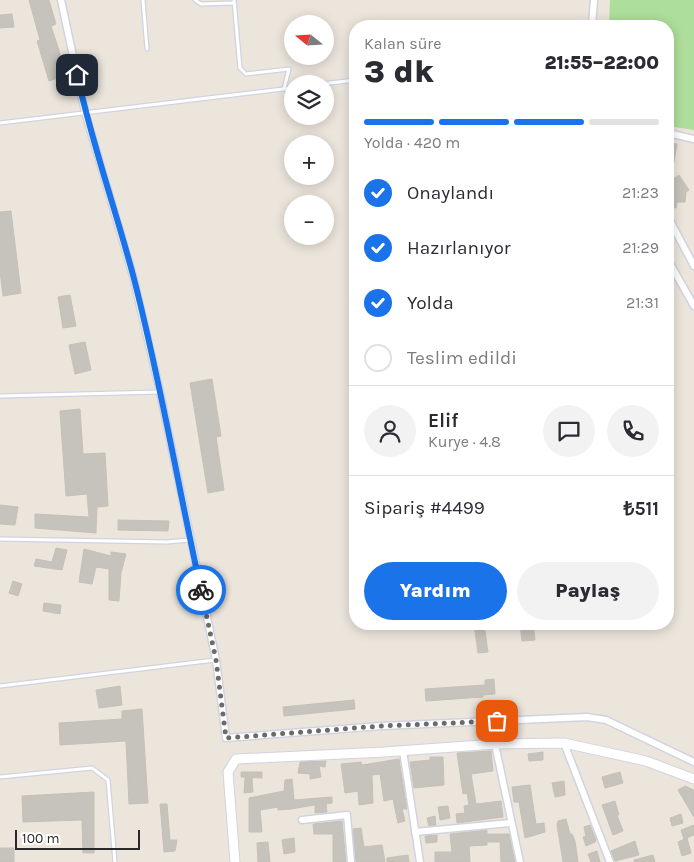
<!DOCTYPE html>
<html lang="tr">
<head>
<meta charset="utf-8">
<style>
	body { margin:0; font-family:Karla,sans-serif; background:#f2f2f3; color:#2b2b33; height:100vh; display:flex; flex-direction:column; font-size:19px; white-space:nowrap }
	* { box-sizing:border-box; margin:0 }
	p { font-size:16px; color:#7c7c81 }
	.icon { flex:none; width:28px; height:28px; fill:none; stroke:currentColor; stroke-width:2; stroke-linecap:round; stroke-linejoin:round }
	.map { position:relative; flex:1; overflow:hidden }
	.panel { position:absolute; left:349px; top:20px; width:325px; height:610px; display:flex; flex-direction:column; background:#fff; border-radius:20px; box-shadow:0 2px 12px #0003 }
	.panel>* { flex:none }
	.needle { width:32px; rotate:288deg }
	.tools { position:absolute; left:284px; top:15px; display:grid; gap:10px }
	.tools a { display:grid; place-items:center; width:50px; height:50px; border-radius:50%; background:#fff; box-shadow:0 2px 12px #0003; font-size:25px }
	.scale { position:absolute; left:15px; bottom:12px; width:125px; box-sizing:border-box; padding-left:5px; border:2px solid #292929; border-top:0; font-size:14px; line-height:18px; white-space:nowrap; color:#292929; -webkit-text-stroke:4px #fff; paint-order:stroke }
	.pin { position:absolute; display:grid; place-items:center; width:42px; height:42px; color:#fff; margin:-21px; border-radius:10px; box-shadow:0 2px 8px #0006 }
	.courier { position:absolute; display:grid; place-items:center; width:50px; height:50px; margin:-25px; border:4px solid #1a73e8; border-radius:50%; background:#fff; color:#222; box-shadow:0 1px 6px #0007 }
	.headline em { font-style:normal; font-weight:800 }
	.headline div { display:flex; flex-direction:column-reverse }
	.headline { display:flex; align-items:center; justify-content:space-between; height:85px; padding:0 15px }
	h1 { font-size:32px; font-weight:800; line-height:38px }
	.bar { display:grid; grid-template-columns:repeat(4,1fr); gap:8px 5px; align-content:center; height:60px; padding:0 15px }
	.bar i { height:6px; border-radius:4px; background:#e1e1e2 }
	.bar .current { background:#1a73e8 }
	.bar p { grid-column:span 4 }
	.line { display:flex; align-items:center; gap:12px; padding:0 15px; border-top:1px solid #e1e1e2 }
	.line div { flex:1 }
	.round { display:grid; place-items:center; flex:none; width:52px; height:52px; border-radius:26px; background:#f2f2f3 }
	ol { padding:0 15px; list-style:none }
	li { display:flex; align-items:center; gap:15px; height:55px }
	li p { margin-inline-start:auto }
	li .icon { padding:5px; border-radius:50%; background:#1a73e8; color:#fff; stroke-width:4 }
	li:last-child { color:#7c7c81 }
	li i { width:28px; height:28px; border:2px solid #e1e1e2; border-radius:50% }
	.button { display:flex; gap:10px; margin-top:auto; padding:10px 15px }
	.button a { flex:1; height:58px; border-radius:30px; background:#1a73e8; color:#fff; font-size:20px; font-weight:800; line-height:58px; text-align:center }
	.button a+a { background:#f2f2f3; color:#2b2b33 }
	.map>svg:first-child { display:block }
	.green { fill:#aede9b }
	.building { fill:#c6c2bc; stroke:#c6c1b6 }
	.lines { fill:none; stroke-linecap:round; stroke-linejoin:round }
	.lane-casing { stroke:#d1d3e1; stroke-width:5.5 }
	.street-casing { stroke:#d1d3e1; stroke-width:9 }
	.secondary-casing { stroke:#d1d3e1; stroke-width:11 }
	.lane { stroke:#fff; stroke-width:3 }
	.street { stroke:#fff; stroke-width:6 }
	.secondary { stroke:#fff; stroke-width:9 }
	.done { stroke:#6d6b68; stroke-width:5; stroke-dasharray:0 9 }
	.route { stroke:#1a73e8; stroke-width:6 }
</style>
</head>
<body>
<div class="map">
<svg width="694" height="862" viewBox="0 0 694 862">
	<rect width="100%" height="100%" fill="#ebe5dc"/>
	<path class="green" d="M 610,0 L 694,0 L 694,130 L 668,126 L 668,26 L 609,26 Z"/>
	<g class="building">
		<path d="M 29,0 L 49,0 L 56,24 L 51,26 L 67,75 L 49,81 L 37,41 L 40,40 Z"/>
		<path d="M 12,14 L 14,27 L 0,28 L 0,15 Z"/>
		<path d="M 668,143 L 677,144 L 673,167 L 668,166 L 670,150 L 668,150 Z"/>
		<path d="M 679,175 L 689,190 L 686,192 L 685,202 L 677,202 L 676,208 L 669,207 L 671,181 Z"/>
		<path d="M 11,211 L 21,293 L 3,296 L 0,271 L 0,212 Z"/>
		<path d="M 70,295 L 76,326 L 63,328 L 58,297 Z"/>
		<path d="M 85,342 L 91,370 L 75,374 L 69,345 Z"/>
		<path d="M 212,379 L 221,436 L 216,437 L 224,490 L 208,493 L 190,383 Z"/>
		<path d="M 80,409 L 83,454 L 105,453 L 108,506 L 97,507 L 96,533 L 35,528 L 35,514 L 89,517 L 87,494 L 66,496 L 60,411 Z"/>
		<path d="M 0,505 L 18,507 L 15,525 L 0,524 Z"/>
		<path d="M 118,520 L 169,521 L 168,531 L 118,530 Z"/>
		<path d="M 56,548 L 67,550 L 62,570 L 34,566 L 36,559 L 52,562 Z"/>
		<path d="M 84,549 L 111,556 L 111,552 L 126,554 L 121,573 L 119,601 L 109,600 L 109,569 L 96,567 L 92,584 L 79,582 Z"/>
		<path d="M 13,581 L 22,584 L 18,596 L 9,593 Z"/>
		<path d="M 44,603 L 61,605 L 60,614 L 43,611 Z"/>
		<path d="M 474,624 L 484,624 L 488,652 L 478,653 Z"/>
		<path d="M 520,624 L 533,624 L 535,640 L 522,641 Z"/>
		<path d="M 494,679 L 495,694 L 483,695 L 483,697 L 426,701 L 425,689 L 485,685 L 485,680 Z"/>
		<path d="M 120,686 L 122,705 L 99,708 L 96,690 Z"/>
		<path d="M 354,700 L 355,709 L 284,716 L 283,707 Z"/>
		<path d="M 142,709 L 148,803 L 129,804 L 126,741 L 60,745 L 59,723 L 122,719 L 122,711 Z"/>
		<path d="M 491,751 L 493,771 L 471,774 L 476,804 L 501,801 L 503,817 L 457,823 L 456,814 L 465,813 L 464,806 L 469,805 L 467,793 L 463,794 L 457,753 Z"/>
		<path d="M 543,752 L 543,760 L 529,761 L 528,754 Z"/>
		<path d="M 430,757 L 443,757 L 444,785 L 414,788 L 410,762 L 430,760 Z"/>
		<path d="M 399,759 L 407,809 L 402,809 L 405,821 L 398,823 L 393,799 L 384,801 L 380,774 L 372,775 L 373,803 L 359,805 L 358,791 L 345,793 L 341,764 L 361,762 L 362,765 Z"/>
		<path d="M 326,761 L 325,767 L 319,766 L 321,777 L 310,779 L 310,774 L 298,773 L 300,762 Z"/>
		<path d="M 241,772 L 262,772 L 262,778 L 241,777 Z"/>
		<path d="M 620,772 L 623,783 L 605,788 L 602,777 Z"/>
		<path d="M 245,778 L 252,778 L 253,792 L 244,793 Z"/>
		<path d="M 292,779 L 294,800 L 332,797 L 332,803 L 326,804 L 327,812 L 315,813 L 315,805 L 291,809 L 278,810 L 278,807 L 260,810 L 262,832 L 249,832 L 249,798 L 284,791 L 285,780 Z"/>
		<path d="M 564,781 L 565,795 L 555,797 L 552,783 Z"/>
		<path d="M 530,785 L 536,824 L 544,823 L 545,832 L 525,838 L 519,802 L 514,802 L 512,787 Z"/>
		<path d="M 685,786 L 694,790 L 694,817 L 678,790 Z"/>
		<path d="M 94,792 L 94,853 L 83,853 L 82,820 L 23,822 L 22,796 Z"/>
		<path d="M 615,801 L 619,815 L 617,815 L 623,831 L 613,835 L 602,805 Z"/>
		<path d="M 160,804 L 167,804 L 170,840 L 177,840 L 175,851 L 164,852 Z"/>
		<path d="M 448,806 L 450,818 L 440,820 L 438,807 Z"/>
		<path d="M 681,814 L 683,823 L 672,826 L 670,818 Z"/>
		<path d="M 435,816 L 436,825 L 429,826 L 427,818 Z"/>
		<path d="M 566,819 L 570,834 L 572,834 L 575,841 L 578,862 L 563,862 L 557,825 L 558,821 Z"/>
		<path d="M 342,821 L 346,862 L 333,862 L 333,834 L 314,834 L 313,824 Z"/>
		<path d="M 590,825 L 596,840 L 595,842 L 586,846 L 583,837 L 586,836 L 584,827 Z"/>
		<path d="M 694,825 L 694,835 L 684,839 L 681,830 Z"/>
		<path d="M 361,828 L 364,847 L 382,845 L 385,862 L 356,862 L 353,829 Z"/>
		<path d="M 487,830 L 487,834 L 509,834 L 515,862 L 501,862 L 500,842 L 487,842 L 487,845 L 469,846 L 470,862 L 435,862 L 435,852 L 452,852 L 450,834 Z"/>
		<path d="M 437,835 L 437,842 L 426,843 L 425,836 Z"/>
		<path d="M 294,838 L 295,852 L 284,854 L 282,840 Z"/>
		<path d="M 687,838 L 691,853 L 682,856 L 678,842 Z"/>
		<path d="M 635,841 L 639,855 L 615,861 L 611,851 Z"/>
		<path d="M 268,842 L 270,862 L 258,862 L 257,843 Z"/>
		<rect x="0" y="848" width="14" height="14"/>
		<path d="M 597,851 L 600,862 L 591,862 L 588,854 Z"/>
		<path d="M 408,855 L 409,862 L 387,862 L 387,858 Z"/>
		<path d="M 653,855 L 655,862 L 634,862 L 634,860 Z"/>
	</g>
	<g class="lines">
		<defs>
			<g id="lane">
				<path d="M 143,0 L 147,49"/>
				<path d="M 195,0 L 201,4 L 234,3"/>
				<path d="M 234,0 L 240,68 L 246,74 L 289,69 L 284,89"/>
				<path d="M 322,84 L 355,80"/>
				<path d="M 0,123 L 292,88"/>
				<path d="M 0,396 L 159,392"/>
				<path d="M 0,539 L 167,542 L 190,540"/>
				<path d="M 0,686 L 215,660"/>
				<path d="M 0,777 L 92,768 L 108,780 L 115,862"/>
			</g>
			<g id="street">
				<path d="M 61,0 L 85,112 L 133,276 L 160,392 L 216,660 L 226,738 L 381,726 L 587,717 L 606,720 L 694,762"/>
				<path d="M 592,26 L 594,0"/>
				<path d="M 668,133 L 694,139"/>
				<path d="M 668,217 L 694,266"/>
				<path d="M 668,260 L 694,306"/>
				<path d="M 564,743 L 610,862"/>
				<path d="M 495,744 L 520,862"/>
				<path d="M 403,751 L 420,862"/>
				<path d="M 302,820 L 347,815 L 351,862"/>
				<path d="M 415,832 L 511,823"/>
			</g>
			<path id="secondary" d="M 235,862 L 228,772 L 236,759 L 384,752 L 495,744 L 564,743 L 646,761 L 694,779"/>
		</defs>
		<use href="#lane" class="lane-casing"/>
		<use href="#street" class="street-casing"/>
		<use href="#secondary" class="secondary-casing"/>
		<use href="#lane" class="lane"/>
		<use href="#street" class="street"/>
		<use href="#secondary" class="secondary"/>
	</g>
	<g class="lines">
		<path class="done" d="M 201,590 L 216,660 L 226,738 L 381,726 L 497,721"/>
		<path class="route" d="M 77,75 C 92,143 115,208 133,275 C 160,379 178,485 201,590"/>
	</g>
</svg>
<div class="tools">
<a><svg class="needle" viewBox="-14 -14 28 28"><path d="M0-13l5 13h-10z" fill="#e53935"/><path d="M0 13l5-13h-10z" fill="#7c7c81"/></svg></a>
<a><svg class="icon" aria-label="layers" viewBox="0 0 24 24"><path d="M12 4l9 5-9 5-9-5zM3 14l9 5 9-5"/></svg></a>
<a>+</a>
<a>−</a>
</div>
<div class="scale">100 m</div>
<div class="pin" style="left:497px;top:721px;background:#ea580c"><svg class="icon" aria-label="bag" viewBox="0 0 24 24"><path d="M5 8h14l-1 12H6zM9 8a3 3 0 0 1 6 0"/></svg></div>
<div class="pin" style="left:77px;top:75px;background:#1f2937"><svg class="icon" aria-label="home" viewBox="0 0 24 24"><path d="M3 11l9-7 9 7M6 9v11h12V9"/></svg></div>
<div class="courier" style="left:201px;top:590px"><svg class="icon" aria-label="bike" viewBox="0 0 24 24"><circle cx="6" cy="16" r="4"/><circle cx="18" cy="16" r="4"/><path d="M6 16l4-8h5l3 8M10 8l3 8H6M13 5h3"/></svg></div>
<section class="panel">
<div class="headline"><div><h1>3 dk</h1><p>Kalan süre</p></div><em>21:55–22:00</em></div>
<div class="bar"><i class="current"></i><i class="current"></i><i class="current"></i><i></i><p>Yolda · 420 m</p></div>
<ol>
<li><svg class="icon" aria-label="check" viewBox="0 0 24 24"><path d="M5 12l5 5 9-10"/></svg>Onaylandı<p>21:23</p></li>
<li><svg class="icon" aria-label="check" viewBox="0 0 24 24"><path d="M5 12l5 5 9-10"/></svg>Hazırlanıyor<p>21:29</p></li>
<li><svg class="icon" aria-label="check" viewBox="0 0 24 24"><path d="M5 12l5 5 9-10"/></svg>Yolda<p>21:31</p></li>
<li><i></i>Teslim edildi</li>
</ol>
<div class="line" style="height:90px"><a class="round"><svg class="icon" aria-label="person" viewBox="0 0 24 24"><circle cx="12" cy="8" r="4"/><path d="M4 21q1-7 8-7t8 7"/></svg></a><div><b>Elif</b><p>Kurye · 4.8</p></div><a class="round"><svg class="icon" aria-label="chat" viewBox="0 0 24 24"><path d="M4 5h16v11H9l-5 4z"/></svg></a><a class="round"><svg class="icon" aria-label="phone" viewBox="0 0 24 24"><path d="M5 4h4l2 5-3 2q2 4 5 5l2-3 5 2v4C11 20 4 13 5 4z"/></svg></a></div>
<div class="line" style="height:65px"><div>Sipariş #4499</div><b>₺511</b></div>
<div class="button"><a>Yardım</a><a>Paylaş</a></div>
</section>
</div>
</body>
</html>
